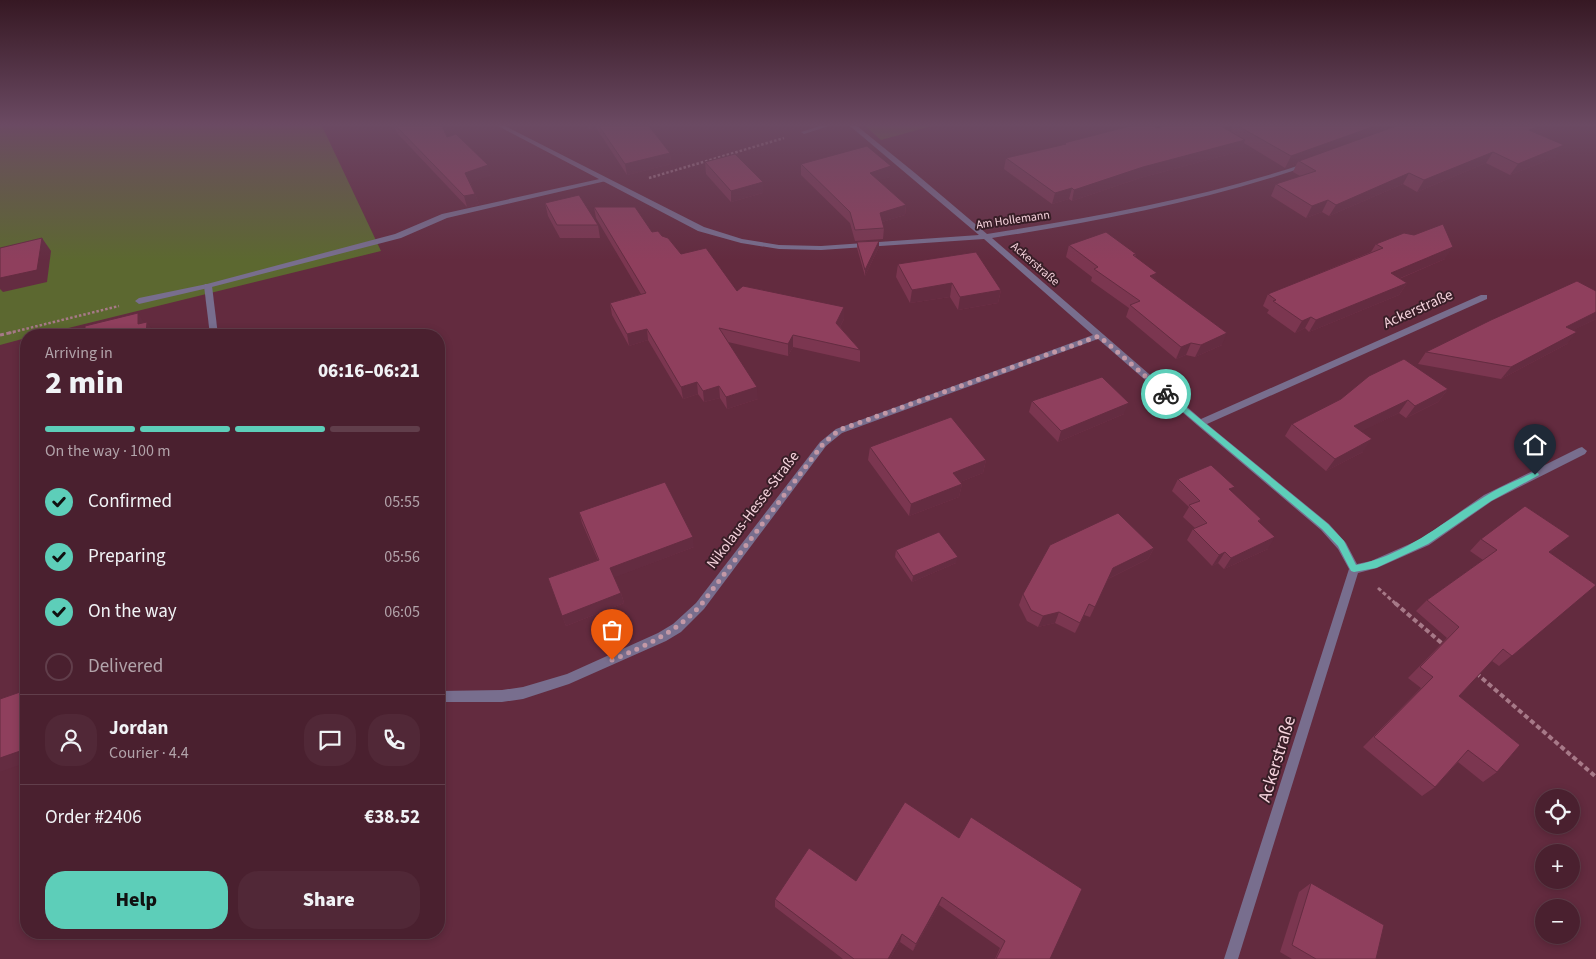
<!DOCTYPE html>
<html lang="en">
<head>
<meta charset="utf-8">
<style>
	body { margin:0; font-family:"Source Sans 3",sans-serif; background:#512837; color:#f1f3f6; height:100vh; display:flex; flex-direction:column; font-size:19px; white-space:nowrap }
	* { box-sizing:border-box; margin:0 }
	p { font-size:16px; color:#b2a3aa }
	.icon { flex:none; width:28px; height:28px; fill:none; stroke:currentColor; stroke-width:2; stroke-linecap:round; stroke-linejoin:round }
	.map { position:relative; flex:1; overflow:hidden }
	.drawer { position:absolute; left:20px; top:329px; width:425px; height:610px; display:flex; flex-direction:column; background:#4a202f; border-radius:20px; box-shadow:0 2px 8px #0003,0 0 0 1px #613e4b }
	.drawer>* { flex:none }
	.fabs { position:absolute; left:1535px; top:789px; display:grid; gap:10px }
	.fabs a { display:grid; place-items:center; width:45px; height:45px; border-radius:50%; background:#4a202f; box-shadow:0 2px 8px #0003,0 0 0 1px #613e4b; font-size:25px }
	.pin { position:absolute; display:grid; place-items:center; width:42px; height:42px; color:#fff; margin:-51px -21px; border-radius:50% 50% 50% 0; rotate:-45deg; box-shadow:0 0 5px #0007 }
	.pin .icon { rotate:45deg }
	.courier { position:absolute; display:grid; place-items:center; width:50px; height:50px; margin:-25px; border:4px solid #5dceb9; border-radius:50%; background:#fff; color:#222; box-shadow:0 1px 6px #0007 }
	.head em { font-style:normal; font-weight:800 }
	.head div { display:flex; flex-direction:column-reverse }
	.head { display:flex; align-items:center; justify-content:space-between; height:85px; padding:0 25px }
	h1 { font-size:32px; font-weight:800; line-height:38px }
	.bar { display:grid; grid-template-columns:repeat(4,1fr); gap:8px 5px; align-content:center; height:60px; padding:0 25px }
	.bar i { height:6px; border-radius:4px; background:#613e4b }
	.bar .active { background:#5dceb9 }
	.bar p { grid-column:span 4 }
	.line { display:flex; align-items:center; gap:12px; padding:0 25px; border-top:1px solid #613e4b }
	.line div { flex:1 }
	.round { display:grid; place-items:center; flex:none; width:52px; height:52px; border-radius:20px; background:#512837 }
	ol { padding:0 25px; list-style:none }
	li { display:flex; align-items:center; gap:15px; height:55px }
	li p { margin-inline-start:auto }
	li .icon { padding:5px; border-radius:50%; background:#5dceb9; color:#111; stroke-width:4 }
	li:last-child { color:#b2a3aa }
	li i { width:28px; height:28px; border:2px solid #613e4b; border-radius:50% }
	.action { display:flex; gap:10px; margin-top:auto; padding:10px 25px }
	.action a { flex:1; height:58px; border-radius:20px; background:#5dceb9; color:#111; font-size:20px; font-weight:800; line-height:58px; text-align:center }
	.action a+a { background:#512837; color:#f1f3f6 }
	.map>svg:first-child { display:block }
	.green { fill:#5c6830 }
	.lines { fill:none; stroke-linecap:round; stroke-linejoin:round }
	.path-far2 { stroke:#a77988; stroke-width:2.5; stroke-dasharray:2.5 2; stroke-linecap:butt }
	.path-far1 { stroke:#a77988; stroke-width:3; stroke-dasharray:4 2.5; stroke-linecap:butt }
	.path { stroke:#a77988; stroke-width:4; stroke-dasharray:5 3; stroke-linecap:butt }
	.lane { fill:#786e8e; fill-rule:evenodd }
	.street { fill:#786e8e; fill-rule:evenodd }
	.wall { fill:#7b3650 }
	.shaded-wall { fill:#642c41 }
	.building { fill:#8f3f5d; stroke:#642c41 }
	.route { fill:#5dceb9 }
	.done { stroke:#c398a6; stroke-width:5; stroke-dasharray:0 9 }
	.labels { text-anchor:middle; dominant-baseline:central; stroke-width:4; stroke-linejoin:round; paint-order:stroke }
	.far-street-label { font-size:12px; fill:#f6d3dd; stroke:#381e27 }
	.street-label { font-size:15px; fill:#f6d3dd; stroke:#381e27 }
	.near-street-label { font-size:18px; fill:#f6d3dd; stroke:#381e27 }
</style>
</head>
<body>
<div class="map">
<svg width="1596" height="959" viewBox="0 0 1596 959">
	<rect width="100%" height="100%" fill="#632b3f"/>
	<g class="green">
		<path d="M 0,126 L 322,126 L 381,251 L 40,335 L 26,335 L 26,338 L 0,345 Z"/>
		<path d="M 865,126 L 932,126 L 881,140 Z"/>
	</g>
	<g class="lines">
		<g class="path-far2">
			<path d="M 649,178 L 784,138"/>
			<path d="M 9,333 L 119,306"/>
		</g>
		<g class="path-far1">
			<path d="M 0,335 L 14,332"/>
			<path d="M 1378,588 L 1396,604"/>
		</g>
		<g class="path">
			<path d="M 1395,603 L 1445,646"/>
			<path d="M 1476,673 L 1596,777"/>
		</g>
		<g class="lane">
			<path d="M 820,126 L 829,126 L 804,134 L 801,132 Z"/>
			<path d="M 604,178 L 608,180 L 606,181 L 447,218 L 401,238 L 208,288 L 139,304 L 135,301 L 139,298 L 207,284 L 395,234 L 442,214 Z"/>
		</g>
		<g class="street">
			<path d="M 498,126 L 505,126 L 704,227 L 742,239 L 779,245 L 821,246 L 979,235 L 850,126 L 857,126 L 915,173 L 987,234 C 1094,217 1203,198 1306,163 L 1310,163 L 1310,165 C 1208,201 1099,221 992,238 L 1201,419 L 1481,295 L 1487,295 L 1487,299 L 1207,424 L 1329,524 L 1346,543 L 1357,564 L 1371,561 L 1421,539 L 1484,495 L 1579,448 L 1582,447 L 1587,451 L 1585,454 L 1492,501 L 1429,545 L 1377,568 L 1358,573 L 1238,959 L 1224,959 L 1349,569 L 1338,549 L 1321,530 L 1197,425 L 1098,339 L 842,433 L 826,446 L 704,609 L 681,632 L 666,641 L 569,684 L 523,699 L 502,702 L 439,702 L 439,691 L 502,690 L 523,687 L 567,674 L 658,633 L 673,624 L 696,603 L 820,442 L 836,429 L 1093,335 L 984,239 L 821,250 L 779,249 L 741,243 L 698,231 Z"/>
			<path d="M 205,284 L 208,284 L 212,286 L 218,335 L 210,335 L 204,286 Z"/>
		</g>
	</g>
	<g class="wall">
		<path d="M 387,126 L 442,126 L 447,137 L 491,175 L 470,182 L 479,204 L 467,207 L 397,133 L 391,134 Z"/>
		<path d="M 587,126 L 665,126 L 665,127 L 652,130 L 670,153 L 671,164 L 627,175 L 597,129 L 591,131 Z"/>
		<path d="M 1233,126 L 1556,126 L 1538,134 L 1556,157 L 1510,175 L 1486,163 L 1417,192 L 1403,184 L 1329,216 L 1322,212 L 1306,218 L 1271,196 L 1276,184 L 1300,176 L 1293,172 L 1297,163 L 1285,168 L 1244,143 L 1241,151 L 1140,178 L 1072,201 L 1069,199 L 1052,204 L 1004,169 L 1006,158 L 1064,145 L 1064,143 L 1157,128 L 1231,131 Z"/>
		<path d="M 705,162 L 763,182 L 763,193 L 731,202 L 706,174 Z"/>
		<path d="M 801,164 L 890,177 L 878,180 L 906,205 L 905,215 L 882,222 L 884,228 L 883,239 L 855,241 L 850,223 L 801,175 Z"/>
		<path d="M 545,203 L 598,225 L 600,238 L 560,238 L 548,216 Z"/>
		<path d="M 594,207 L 662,236 L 681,254 L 737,291 L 844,319 L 840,327 L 860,350 L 860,362 L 793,347 L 788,356 L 728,342 L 758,399 L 727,409 L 720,398 L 704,402 L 698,394 L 683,399 L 648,340 L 629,346 L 612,315 L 610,303 L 641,294 L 596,218 Z"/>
		<path d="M 879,241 L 879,247 L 865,276 L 857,248 L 857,242 Z"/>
		<path d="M 1376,244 L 1445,259 L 1399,279 L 1407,283 L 1399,295 L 1309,332 L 1305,328 L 1295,333 L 1267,313 L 1269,310 L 1263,306 L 1268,294 L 1371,252 Z"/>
		<path d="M 1069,245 L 1136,254 L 1135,257 L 1155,279 L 1222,345 L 1195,357 L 1186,355 L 1176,359 L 1126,317 L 1129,308 L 1091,281 L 1092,277 L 1066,257 Z"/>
		<path d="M 898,264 L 1001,290 L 998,303 L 958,310 L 950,297 L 910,303 L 896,277 Z"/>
		<path d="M 1596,291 L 1596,319 L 1573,330 L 1567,344 L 1501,379 L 1418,364 L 1426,352 Z"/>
		<path d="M 1448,389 L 1438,402 L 1406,418 L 1399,413 L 1361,431 L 1363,452 L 1326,471 L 1285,436 L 1292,424 Z"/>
		<path d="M 1032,401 L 1124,414 L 1058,442 L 1029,412 Z"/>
		<path d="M 870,447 L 986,460 L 983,473 L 960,482 L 962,484 L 959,497 L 909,516 L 868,460 Z"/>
		<path d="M 1178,479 L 1232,492 L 1261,519 L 1259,522 L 1268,549 L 1224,569 L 1218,563 L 1212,566 L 1187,540 L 1193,529 L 1195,528 L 1183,517 L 1189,507 L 1172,491 Z"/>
		<path d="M 579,512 L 694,547 L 614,577 L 621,593 L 624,603 L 566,626 L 548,578 L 598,560 L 582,523 Z"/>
		<path d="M 1481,539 L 1557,548 L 1550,553 L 1596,585 L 1499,666 L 1492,661 L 1459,696 L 1497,772 L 1483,782 L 1458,762 L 1435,787 L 1422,796 L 1363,747 L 1421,688 L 1408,678 L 1447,638 L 1416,611 L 1427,600 L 1483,560 L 1470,551 Z"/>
		<path d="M 1154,548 L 1148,559 L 1108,579 L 1090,617 L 1084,615 L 1075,633 L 1055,623 L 1038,627 L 1027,621 L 1019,605 L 1023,594 Z"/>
		<path d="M 896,550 L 956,563 L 912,582 L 895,557 Z"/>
		<path d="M 905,802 L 1050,959 L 995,959 L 1000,948 L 939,905 L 913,951 L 900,942 L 890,959 L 843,959 L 775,907 L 775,899 L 856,881 Z"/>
		<path d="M 1311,883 L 1376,959 L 1292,959 L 1280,952 L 1299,892 Z"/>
	</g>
	<g class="shaded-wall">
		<path d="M 387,126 L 394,126 L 397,133 L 391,134 Z"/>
		<path d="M 590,126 L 596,126 L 597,129 L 591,131 Z"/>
		<path d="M 645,126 L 665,126 L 665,127 L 646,131 Z"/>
		<path d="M 1375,126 L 1401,126 L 1299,161 L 1297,163 L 1285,168 L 1291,156 Z"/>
		<path d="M 1539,126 L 1556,126 L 1521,141 L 1529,130 Z"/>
		<path d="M 1245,140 L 1241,151 L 1140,178 L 1072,201 L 1074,190 L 1143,167 Z"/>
		<path d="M 1564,145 L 1556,157 L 1510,175 L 1518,164 Z"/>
		<path d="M 1493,152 L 1486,163 L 1417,192 L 1424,180 Z"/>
		<path d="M 670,153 L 671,164 L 627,175 L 625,164 Z"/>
		<path d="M 488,165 L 491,175 L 468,183 L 465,173 Z"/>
		<path d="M 891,166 L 890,177 L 869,183 L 870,173 Z"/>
		<path d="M 1409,173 L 1403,184 L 1329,216 L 1336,205 Z"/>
		<path d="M 763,182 L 763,193 L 731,202 L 731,191 Z"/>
		<path d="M 1072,188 L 1069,199 L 1052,204 L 1055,193 Z"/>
		<path d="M 475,194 L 479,204 L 467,207 L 464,196 Z"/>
		<path d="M 1328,200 L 1322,212 L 1306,218 L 1312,206 Z"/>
		<path d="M 906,205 L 905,215 L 879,223 L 880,213 Z"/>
		<path d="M 42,238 L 51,251 L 47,282 L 3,292 L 0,289 L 0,278 Z"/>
		<path d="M 879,241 L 879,247 L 865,276 L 865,270 Z"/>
		<path d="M 1453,247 L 1445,259 L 1384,285 L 1391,273 Z"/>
		<path d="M 1157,273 L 1153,285 L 1150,276 Z"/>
		<path d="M 952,283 L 950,297 L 910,303 L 912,290 Z"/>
		<path d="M 1407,283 L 1399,295 L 1309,332 L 1316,320 Z"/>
		<path d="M 1001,290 L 998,303 L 958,310 L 960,297 Z"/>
		<path d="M 844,307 L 844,319 L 836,335 L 836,323 Z"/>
		<path d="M 1596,312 L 1596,319 L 1556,339 L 1566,327 Z"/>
		<path d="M 138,313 L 145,324 L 138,324 Z"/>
		<path d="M 1311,317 L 1305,328 L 1295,333 L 1302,321 Z"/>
		<path d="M 147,322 L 154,332 L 154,335 L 146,335 Z"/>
		<path d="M 647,329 L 648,340 L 629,346 L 627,334 Z"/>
		<path d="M 1577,332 L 1567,344 L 1501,379 L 1511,367 Z"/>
		<path d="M 1227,333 L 1222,345 L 1195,357 L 1201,345 Z"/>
		<path d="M 793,335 L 793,347 L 788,356 L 788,344 Z"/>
		<path d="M 1191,343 L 1186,355 L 1176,359 L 1181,347 Z"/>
		<path d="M 697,382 L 698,394 L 683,399 L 681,387 Z"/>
		<path d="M 719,386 L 720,398 L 704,402 L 703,391 Z"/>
		<path d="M 757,387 L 758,399 L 727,409 L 726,397 Z"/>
		<path d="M 1448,389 L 1438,402 L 1406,418 L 1415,406 Z"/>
		<path d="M 1408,400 L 1399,413 L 1346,439 L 1354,426 Z"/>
		<path d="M 1129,403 L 1124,414 L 1058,442 L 1061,431 Z"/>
		<path d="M 1372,439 L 1363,452 L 1326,471 L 1335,459 Z"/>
		<path d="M 986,460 L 983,473 L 950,486 L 953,473 Z"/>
		<path d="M 962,484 L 959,497 L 909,516 L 911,504 Z"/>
		<path d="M 1570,536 L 1557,548 L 1536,564 L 1549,552 Z"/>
		<path d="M 693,537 L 694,547 L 613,578 L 610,568 Z"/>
		<path d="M 1275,537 L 1268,549 L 1224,569 L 1231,558 Z"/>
		<path d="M 1154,548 L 1148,559 L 1108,579 L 1090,617 L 1113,568 Z"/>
		<path d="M 1225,552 L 1218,563 L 1212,566 L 1219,555 Z"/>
		<path d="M 958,557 L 956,563 L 912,582 L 913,576 Z"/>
		<path d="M 621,593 L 624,603 L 566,626 L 562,616 Z"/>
		<path d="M 1059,612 L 1055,623 L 1038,627 L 1043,616 Z"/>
		<path d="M 26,749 L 26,763 L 0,772 L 0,758 Z"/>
		<path d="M 942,897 L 939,905 L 913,951 L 916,944 Z"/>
		<path d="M 902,934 L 900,942 L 890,959 L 888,959 Z"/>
	</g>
	<g class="building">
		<path d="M 396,126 L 442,126 L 447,137 L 456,134 L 488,165 L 465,173 L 475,194 L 464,196 Z"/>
		<path d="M 599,126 L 649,126 L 670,153 L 625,164 Z"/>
		<path d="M 1130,126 L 1153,126 L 1157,128 L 1165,126 L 1221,126 L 1245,140 L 1143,167 L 1074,190 L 1072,188 L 1055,193 L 1006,158 L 1066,144 L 1064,143 Z"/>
		<path d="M 1238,126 L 1375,126 L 1291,156 Z"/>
		<path d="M 1396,126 L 1539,126 L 1529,130 L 1564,145 L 1518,164 L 1493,152 L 1424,180 L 1409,173 L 1336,205 L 1328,200 L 1312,206 L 1276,184 L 1316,171 L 1299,161 Z"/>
		<path d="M 867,146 L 891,166 L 870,173 L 906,205 L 880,213 L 884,228 L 855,230 L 850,212 L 801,164 Z"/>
		<path d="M 735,154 L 763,182 L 731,191 L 705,162 Z"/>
		<path d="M 579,195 L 598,225 L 557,225 L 545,203 Z"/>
		<path d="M 594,207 L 635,207 L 652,232 L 658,231 L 662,236 L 668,238 L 681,254 L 706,248 L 737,291 L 743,286 L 844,307 L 836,323 L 860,350 L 793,335 L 788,344 L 719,328 L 757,387 L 726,397 L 719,386 L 703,391 L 697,382 L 681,387 L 647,329 L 627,334 L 610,303 L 646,293 Z"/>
		<path d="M 1443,224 L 1453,247 L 1391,273 L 1407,283 L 1316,320 L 1311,317 L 1302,321 L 1273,301 L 1276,300 L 1268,294 L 1383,248 L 1376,244 L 1404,233 L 1414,235 Z"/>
		<path d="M 1106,232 L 1136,254 L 1133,255 L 1157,273 L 1150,276 L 1227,333 L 1201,345 L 1191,343 L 1181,347 L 1130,305 L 1140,301 L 1094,269 L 1098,267 L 1069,245 Z"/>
		<path d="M 42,238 L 37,270 L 0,278 L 0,248 Z"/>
		<path d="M 879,241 L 865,270 L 857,242 Z"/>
		<path d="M 976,252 L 1001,290 L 960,297 L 952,283 L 912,290 L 898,264 Z"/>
		<path d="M 1577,281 L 1596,291 L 1596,312 L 1566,327 L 1577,332 L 1511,367 L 1426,352 L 1491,320 Z"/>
		<path d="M 138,313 L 138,324 L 147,322 L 146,335 L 85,335 L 85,326 Z"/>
		<path d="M 170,332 L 170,335 L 158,335 Z"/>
		<path d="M 1404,359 L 1448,389 L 1415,406 L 1408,400 L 1354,426 L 1372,439 L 1335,459 L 1292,424 L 1341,399 L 1369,376 Z"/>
		<path d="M 1102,377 L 1129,403 L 1061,431 L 1032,401 Z"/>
		<path d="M 951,417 L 986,460 L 953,473 L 962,484 L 911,504 L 870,447 Z"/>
		<path d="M 1211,465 L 1235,487 L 1229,489 L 1261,519 L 1258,521 L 1275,537 L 1231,558 L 1225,552 L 1219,555 L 1193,529 L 1207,523 L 1189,505 L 1200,501 L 1178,479 Z"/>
		<path d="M 665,482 L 693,537 L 610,568 L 621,593 L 562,616 L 548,578 L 599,560 L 579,512 Z"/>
		<path d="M 1525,506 L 1570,536 L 1549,552 L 1596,585 L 1512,656 L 1503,649 L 1459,696 L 1520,745 L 1497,772 L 1468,750 L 1435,787 L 1374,737 L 1433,677 L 1420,667 L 1459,627 L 1427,600 L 1497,550 L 1481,539 Z"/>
		<path d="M 1118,513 L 1154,548 L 1113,568 L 1095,607 L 1089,604 L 1080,623 L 1059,612 L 1043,616 L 1031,610 L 1023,594 L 1050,545 Z"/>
		<path d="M 939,532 L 958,557 L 913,576 L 896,550 Z"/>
		<path d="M 26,690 L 26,749 L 0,758 L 0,699 Z"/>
		<path d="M 905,802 L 959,838 L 971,817 L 1082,889 L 1050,959 L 996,959 L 1005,941 L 942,897 L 916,944 L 902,934 L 888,959 L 854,959 L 775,899 L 809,848 L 856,881 Z"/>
		<path d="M 1311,883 L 1384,925 L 1376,959 L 1316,959 L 1292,945 Z"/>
	</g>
	<linearGradient id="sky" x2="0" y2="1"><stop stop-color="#361823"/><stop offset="0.48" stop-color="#6b4a63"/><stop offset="1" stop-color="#6b4a63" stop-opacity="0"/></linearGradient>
	<rect width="1596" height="260" fill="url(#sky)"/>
	<path class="route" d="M 1166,391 L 1328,524 L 1344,541 L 1356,565 C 1406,555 1443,522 1484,497 C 1499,487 1516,481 1532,473 L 1538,473 L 1539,475 L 1491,501 L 1428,544 L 1376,568 L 1354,572 L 1351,571 L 1338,546 L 1322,529 L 1163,395 L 1162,394 Z"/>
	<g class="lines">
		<path class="done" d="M 612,660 C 645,646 675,633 700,606 L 823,444 L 839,430 L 1099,336 L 1166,394"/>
	</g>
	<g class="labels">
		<g class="far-street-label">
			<text transform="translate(1013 220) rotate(-8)">Am Hollemann</text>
			<text transform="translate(1035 264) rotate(41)">Ackerstraße</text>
		</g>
		<g class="street-label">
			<text transform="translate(1418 309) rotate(-24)">Ackerstraße</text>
			<text transform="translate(753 510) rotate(-53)">Nikolaus-Hesse-Straße</text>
		</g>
		<g class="near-street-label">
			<text transform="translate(1277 759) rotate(-73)">Ackerstraße</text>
		</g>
	</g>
</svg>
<div class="fabs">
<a><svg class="icon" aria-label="locate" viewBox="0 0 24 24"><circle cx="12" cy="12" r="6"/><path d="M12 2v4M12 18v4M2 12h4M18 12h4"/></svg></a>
<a>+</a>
<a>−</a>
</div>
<div class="pin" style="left:612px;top:660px;background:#ea580c"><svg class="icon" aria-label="bag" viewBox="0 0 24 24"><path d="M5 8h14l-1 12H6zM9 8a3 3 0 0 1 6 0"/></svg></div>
<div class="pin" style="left:1535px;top:475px;background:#1f2937"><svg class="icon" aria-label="home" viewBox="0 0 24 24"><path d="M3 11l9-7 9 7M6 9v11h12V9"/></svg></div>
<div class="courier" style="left:1166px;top:394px"><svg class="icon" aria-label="bike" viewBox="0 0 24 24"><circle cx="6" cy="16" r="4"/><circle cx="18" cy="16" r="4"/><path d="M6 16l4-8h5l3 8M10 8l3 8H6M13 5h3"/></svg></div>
<section class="drawer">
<div class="head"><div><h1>2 min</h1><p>Arriving in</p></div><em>06:16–06:21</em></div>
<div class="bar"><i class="active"></i><i class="active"></i><i class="active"></i><i></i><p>On the way · 100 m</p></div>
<ol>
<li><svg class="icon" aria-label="check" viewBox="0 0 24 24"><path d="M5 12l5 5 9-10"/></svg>Confirmed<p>05:55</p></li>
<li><svg class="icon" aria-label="check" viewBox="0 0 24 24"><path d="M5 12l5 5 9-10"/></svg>Preparing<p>05:56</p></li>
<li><svg class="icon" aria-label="check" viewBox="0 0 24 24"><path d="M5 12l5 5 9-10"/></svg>On the way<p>06:05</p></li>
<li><i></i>Delivered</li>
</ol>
<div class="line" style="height:90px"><a class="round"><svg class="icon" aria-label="person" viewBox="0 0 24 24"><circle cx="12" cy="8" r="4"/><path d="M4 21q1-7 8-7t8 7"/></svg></a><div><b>Jordan</b><p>Courier · 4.4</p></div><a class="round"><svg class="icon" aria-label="chat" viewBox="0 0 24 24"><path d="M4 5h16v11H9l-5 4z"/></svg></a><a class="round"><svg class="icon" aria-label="phone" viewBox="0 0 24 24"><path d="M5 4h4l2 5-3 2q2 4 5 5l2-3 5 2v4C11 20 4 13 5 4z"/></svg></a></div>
<div class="line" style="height:65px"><div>Order #2406</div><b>€38.52</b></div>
<div class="action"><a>Help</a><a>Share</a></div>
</section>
</div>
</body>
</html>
